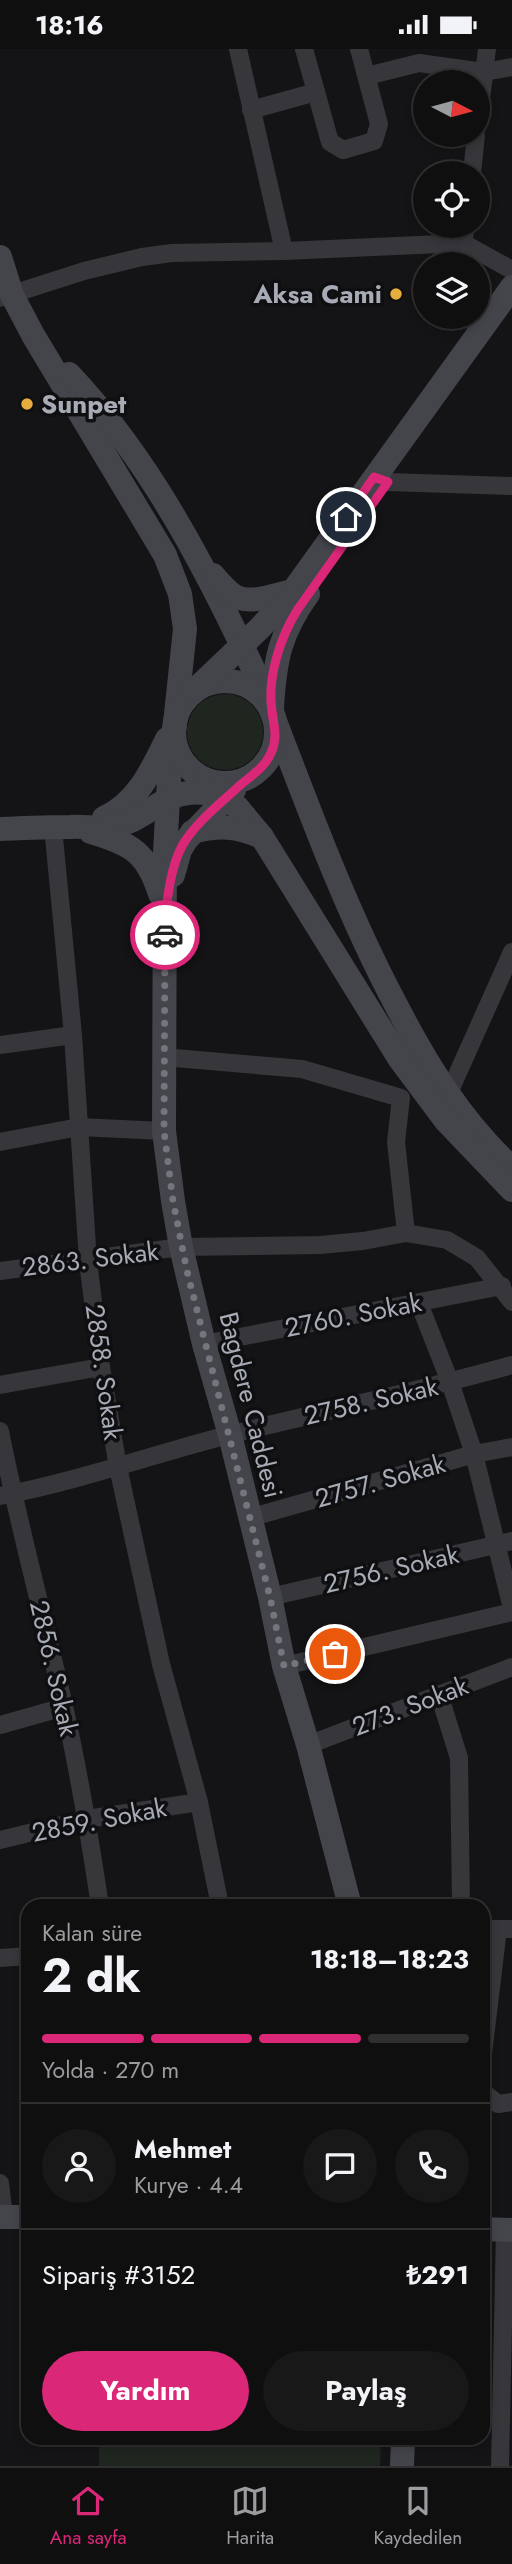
<!DOCTYPE html>
<html lang="tr">
<head>
<meta charset="utf-8">
<style>
	body { margin:0; font-family:Jost,sans-serif; background:#181819; color:#f1f3f6; height:100vh; display:flex; flex-direction:column; font-size:26px; white-space:nowrap }
	* { box-sizing:border-box; margin:0 }
	p { font-size:23px; color:#9b9c9f }
	.icon { flex:none; width:38px; height:38px; fill:none; stroke:currentColor; stroke-width:2; stroke-linecap:round; stroke-linejoin:round }
	.map { position:relative; flex:1; overflow:hidden }
	.sheet { position:absolute; left:21px; top:1850px; width:469px; height:546px; display:flex; flex-direction:column; background:#0f0f10; border-radius:21px; box-shadow:0 4px 10px #0003,0 0 0 2px #2f2f30 }
	.sheet>* { flex:none }
	.needle { width:46px; rotate:96deg }
	.fabs { position:absolute; left:413px; top:21px; display:grid; gap:14px }
	.fabs a { display:grid; place-items:center; width:77px; height:77px; border-radius:50%; background:#0f0f10; box-shadow:0 4px 10px #0003,0 0 0 2px #2f2f30; font-size:35px }
	.pin { position:absolute; display:grid; place-items:center; width:60px; height:60px; color:#fff; margin:-30px; border:4px solid #fff; border-radius:50%; box-shadow:0 2px 7px #0007 }
	.courier { position:absolute; display:grid; place-items:center; width:70px; height:70px; margin:-35px; border:5px solid #db2777; border-radius:50%; background:#fff; color:#222; box-shadow:0 2px 9px #0007 }
	.summary em { font-style:normal; font-weight:700 }
	.summary div { display:flex; flex-direction:column-reverse }
	.summary { display:flex; align-items:center; justify-content:space-between; height:119px; padding:0 21px }
	h1 { font-size:46px; font-weight:700; line-height:52px }
	.bar { display:grid; grid-template-columns:repeat(4,1fr); gap:10px 7px; align-content:center; height:84px; padding:0 21px }
	.bar i { height:9px; border-radius:5px; background:#2f2f30 }
	.bar .selected { background:#db2777 }
	.bar p { grid-column:span 4 }
	.line { display:flex; align-items:center; gap:18px; padding:0 21px; border-top:2px solid #2f2f30 }
	.line div { flex:1 }
	.round { display:grid; place-items:center; flex:none; width:74px; height:74px; border-radius:37px; background:#181819 }
	.button { display:flex; gap:14px; margin-top:auto; padding:14px 21px }
	.button a { flex:1; height:80px; border-radius:42px; background:#db2777; color:#fff; font-size:28px; font-weight:700; line-height:80px; text-align:center }
	.button a+a { background:#181819; color:#f1f3f6 }
	.status { display:flex; justify-content:space-between; align-items:center; height:49px; padding:0 35px; background:#0f0f10; direction:ltr }
	.status svg { height:19px; fill:currentColor }
	.dock { display:flex; justify-content:space-around; align-items:center; height:98px; border-top:2px solid #2f2f30; background:#0f0f10; font-size:19px; color:#9b9c9f }
	.dock a { display:grid; justify-items:center; gap:4px }
	.dock .selected { color:#db2777 }
	.map>svg:first-child { display:block }
	.green { fill:#1f2620 }
	.lines { fill:none; stroke-linecap:round; stroke-linejoin:round }
	.street { stroke:#36363b; stroke-width:18 }
	.secondary { stroke:#44454b; stroke-width:24 }
	.done { stroke:#74767d; stroke-width:7; stroke-dasharray:0 12.6 }
	.route { stroke:#db2777; stroke-width:9 }
	.poi-dot { fill:#e5ad3d; stroke:#0f0f11; stroke-width:2.5 }
	.labels { text-anchor:middle; dominant-baseline:central; stroke-width:7; stroke-linejoin:round; paint-order:stroke }
	.poi-label { font-size:26px; font-weight:bold; fill:#a7abb5; stroke:#0f0f11; text-anchor:end }
	.street-label { font-size:26px; fill:#a7abb5; stroke:#0f0f11 }
</style>
</head>
<body>
<div class="status"><b>18:16</b><svg viewBox="0 0 49 12"><path d="M0 12V9h3v3zM5 12V6h3v6zM10 12V3h3v9zM15 12V0h3v12zM26 1h20v11H26zM47 4h2v5h-2z"/></svg></div>
<div class="map">
<svg width="512" height="2417" viewBox="0 0 512 2417">
	<rect width="100%" height="100%" fill="#141416"/>
	<g class="green">
		<circle cx="225" cy="683" r="38"/>
		<path d="M 99,2389 L 381,2389 L 380,2417 L 99,2417 Z"/>
	</g>
	<g class="lines">
		<g class="street">
			<path d="M 238,0 L 284,202"/>
			<path d="M 304,0 L 330,93 L 343,101 L 374,92 L 379,75 L 359,0"/>
			<path d="M 367,27 L 419,14 L 484,23 L 512,18"/>
			<path d="M 251,61 L 316,43"/>
			<path d="M 478,75 L 487,0"/>
			<path d="M 472,124 L 476,86"/>
			<path d="M 466,177 L 463,194 L 512,221"/>
			<path d="M 0,249 L 84,222 L 142,208 L 172,204 L 284,202 L 463,194"/>
			<path d="M 374,428 L 388,433 L 512,437"/>
			<path d="M 53,778 L 73,986 L 88,1212 L 101,1318 L 118,1418 L 161,1615 L 199,1753 L 220,1857"/>
			<path d="M 0,996 L 73,986"/>
			<path d="M 163,1008 L 302,1020 L 401,1049 L 396,1093 L 406,1184"/>
			<path d="M 448,1046 L 512,903"/>
			<path d="M 0,1093 L 79,1078 L 164,1082"/>
			<path d="M 0,1222 L 181,1198 L 320,1196 L 363,1192 L 406,1184 L 447,1191 L 477,1209 L 512,1253"/>
			<path d="M 419,1254 L 450,1333 L 474,1405 L 512,1559"/>
			<path d="M 204,1295 L 502,1237"/>
			<path d="M 0,1336 L 101,1318"/>
			<path d="M 0,1382 C 18,1474 43,1565 64,1657 C 79,1723 90,1790 100,1857"/>
			<path d="M 0,1447 C 79,1432 154,1405 232,1385 C 325,1362 419,1342 512,1316"/>
			<path d="M 249,1469 L 474,1405 L 512,1398"/>
			<path d="M 270,1548 L 512,1492"/>
			<path d="M 284,1617 L 512,1563"/>
			<path d="M 439,1645 L 459,1709 L 461,1857"/>
			<path d="M 0,1676 L 64,1658"/>
			<path d="M 308,1696 L 512,1618"/>
			<path d="M 0,1791 L 87,1770 L 199,1753"/>
			<path d="M 483,1880 L 512,1880"/>
			<path d="M 0,1909 L 28,1907"/>
			<path d="M 483,2005 L 498,1880"/>
			<path d="M 483,2043 L 498,2055 L 512,2053"/>
			<path d="M 0,2134 L 4,2168"/>
			<path d="M 500,2417 L 505,2181"/>
		</g>
		<g class="secondary">
			<path d="M 0,208 L 12,246 L 33,286 L 165,506 L 180,545 L 185,580 L 169,731 L 165,804 L 164,1082 L 173,1152 L 181,1198 L 204,1295 L 230,1386 L 270,1548 L 284,1617 L 308,1696 L 350,1857"/>
			<path d="M 69,325 C 136,396 185,481 228,568 C 243,599 260,631 272,664 C 310,763 346,862 396,956 C 427,1016 462,1073 512,1119"/>
			<path d="M 213,526 C 219,533 226,541 233,546 C 249,557 276,545 293,542"/>
			<circle cx="225" cy="683" r="51"/>
			<path d="M 195,641 L 260,579 L 293,542 L 512,238"/>
			<path d="M 272,658 C 275,610 280,584 308,545"/>
			<path d="M 207,731 L 237,758 L 262,788 L 399,1009 L 446,1072 L 512,1141"/>
			<path d="M 104,769 C 137,754 152,721 167,690"/>
			<path d="M 0,780 C 24,779 47,778 71,778 C 84,777 97,780 110,778 C 158,770 161,732 222,747"/>
			<path d="M 91,783 C 131,795 147,803 160,845"/>
			<path d="M 192,783 C 219,776 237,777 262,788"/>
			<path d="M 173,826 L 180,801 L 186,791 L 234,741"/>
			<path d="M 0,2168 L 28,2168"/>
			<path d="M 483,2180 L 512,2181"/>
			<path d="M 402,2417 L 403,2389"/>
		</g>
	</g>
	<g class="lines">
		<path class="done" d="M 165,886 L 164,1082 L 173,1152 L 187,1222 L 270,1548 L 284,1617 L 335,1605"/>
		<path class="route" d="M 165,886 C 165,859 170,815 185,792 C 199,771 220,755 238,738 C 250,727 264,720 271,704 C 278,689 274,678 272,662 C 267,629 280,588 298,560 L 388,433 L 374,428 L 346,468"/>
	</g>
	<g class="poi-dot">
		<circle cx="396" cy="245" r="7"/>
		<circle cx="27" cy="355" r="7"/>
	</g>
	<g class="labels">
		<g class="poi-label">
			<text x="382" y="245">Aksa Cami</text>
			<text x="41" y="355" text-anchor="start">Sunpet</text>
		</g>
		<g class="street-label">
			<text transform="translate(90 1210) rotate(-7)">2863. Sokak</text>
			<text transform="translate(353 1266) rotate(-11)">2760. Sokak</text>
			<text transform="translate(104 1323) rotate(82)">2858. Sokak</text>
			<text transform="translate(371 1352) rotate(-13)">2758. Sokak</text>
			<text transform="translate(251 1356) rotate(76)">Bagdere Caddesi</text>
			<text transform="translate(380 1432) rotate(-16)">2757. Sokak</text>
			<text transform="translate(391 1520) rotate(-13)">2756. Sokak</text>
			<text transform="translate(54 1619) rotate(77)">2856. Sokak</text>
			<text transform="translate(410 1657) rotate(-21)">273. Sokak</text>
			<text transform="translate(99 1771) rotate(-11)">2859. Sokak</text>
		</g>
	</g>
</svg>
<div class="fabs">
<a><svg class="needle" viewBox="-14 -14 28 28"><path d="M0-13l5 13h-10z" fill="#e53935"/><path d="M0 13l5-13h-10z" fill="#9b9c9f"/></svg></a>
<a><svg class="icon" aria-label="locate" viewBox="0 0 24 24"><circle cx="12" cy="12" r="6"/><path d="M12 2v4M12 18v4M2 12h4M18 12h4"/></svg></a>
<a><svg class="icon" aria-label="layers" viewBox="0 0 24 24"><path d="M12 4l9 5-9 5-9-5zM3 14l9 5 9-5"/></svg></a>
</div>
<div class="pin" style="left:335px;top:1605px;background:#ea580c"><svg class="icon" aria-label="bag" viewBox="0 0 24 24"><path d="M5 8h14l-1 12H6zM9 8a3 3 0 0 1 6 0"/></svg></div>
<div class="pin" style="left:346px;top:468px;background:#1f2937"><svg class="icon" aria-label="home" viewBox="0 0 24 24"><path d="M3 11l9-7 9 7M6 9v11h12V9"/></svg></div>
<div class="courier" style="left:165px;top:886px"><svg class="icon" aria-label="car" viewBox="0 0 24 24"><path d="M5 17H2v-5l4-1 3-4h7l3 4 3 1v5h-3M9 17h6M6 11h13"/><circle cx="7" cy="17" r="2"/><circle cx="17" cy="17" r="2"/></svg></div>
<section class="sheet">
<div class="summary"><div><h1>2 dk</h1><p>Kalan süre</p></div><em>18:18–18:23</em></div>
<div class="bar"><i class="selected"></i><i class="selected"></i><i class="selected"></i><i></i><p>Yolda · 270 m</p></div>
<div class="line" style="height:126px"><a class="round"><svg class="icon" aria-label="person" viewBox="0 0 24 24"><circle cx="12" cy="8" r="4"/><path d="M4 21q1-7 8-7t8 7"/></svg></a><div><b>Mehmet</b><p>Kurye · 4.4</p></div><a class="round"><svg class="icon" aria-label="chat" viewBox="0 0 24 24"><path d="M4 5h16v11H9l-5 4z"/></svg></a><a class="round"><svg class="icon" aria-label="phone" viewBox="0 0 24 24"><path d="M5 4h4l2 5-3 2q2 4 5 5l2-3 5 2v4C11 20 4 13 5 4z"/></svg></a></div>
<div class="line" style="height:91px"><div>Sipariş #3152</div><b>₺291</b></div>
<div class="button"><a>Yardım</a><a>Paylaş</a></div>
</section>
</div>
<nav class="dock">
<a class="selected"><svg class="icon" aria-label="home" viewBox="0 0 24 24"><path d="M3 11l9-7 9 7M6 9v11h12V9"/></svg>Ana sayfa</a>
<a><svg class="icon" aria-label="map" viewBox="0 0 24 24"><path d="M3 6l6-2 6 2 6-2v14l-6 2-6-2-6 2zM9 4v14M15 6v14"/></svg>Harita</a>
<a><svg class="icon" aria-label="saved" viewBox="0 0 24 24"><path d="M7 4h10v16l-5-4-5 4z"/></svg>Kaydedilen</a>
</nav>
</body>
</html>
